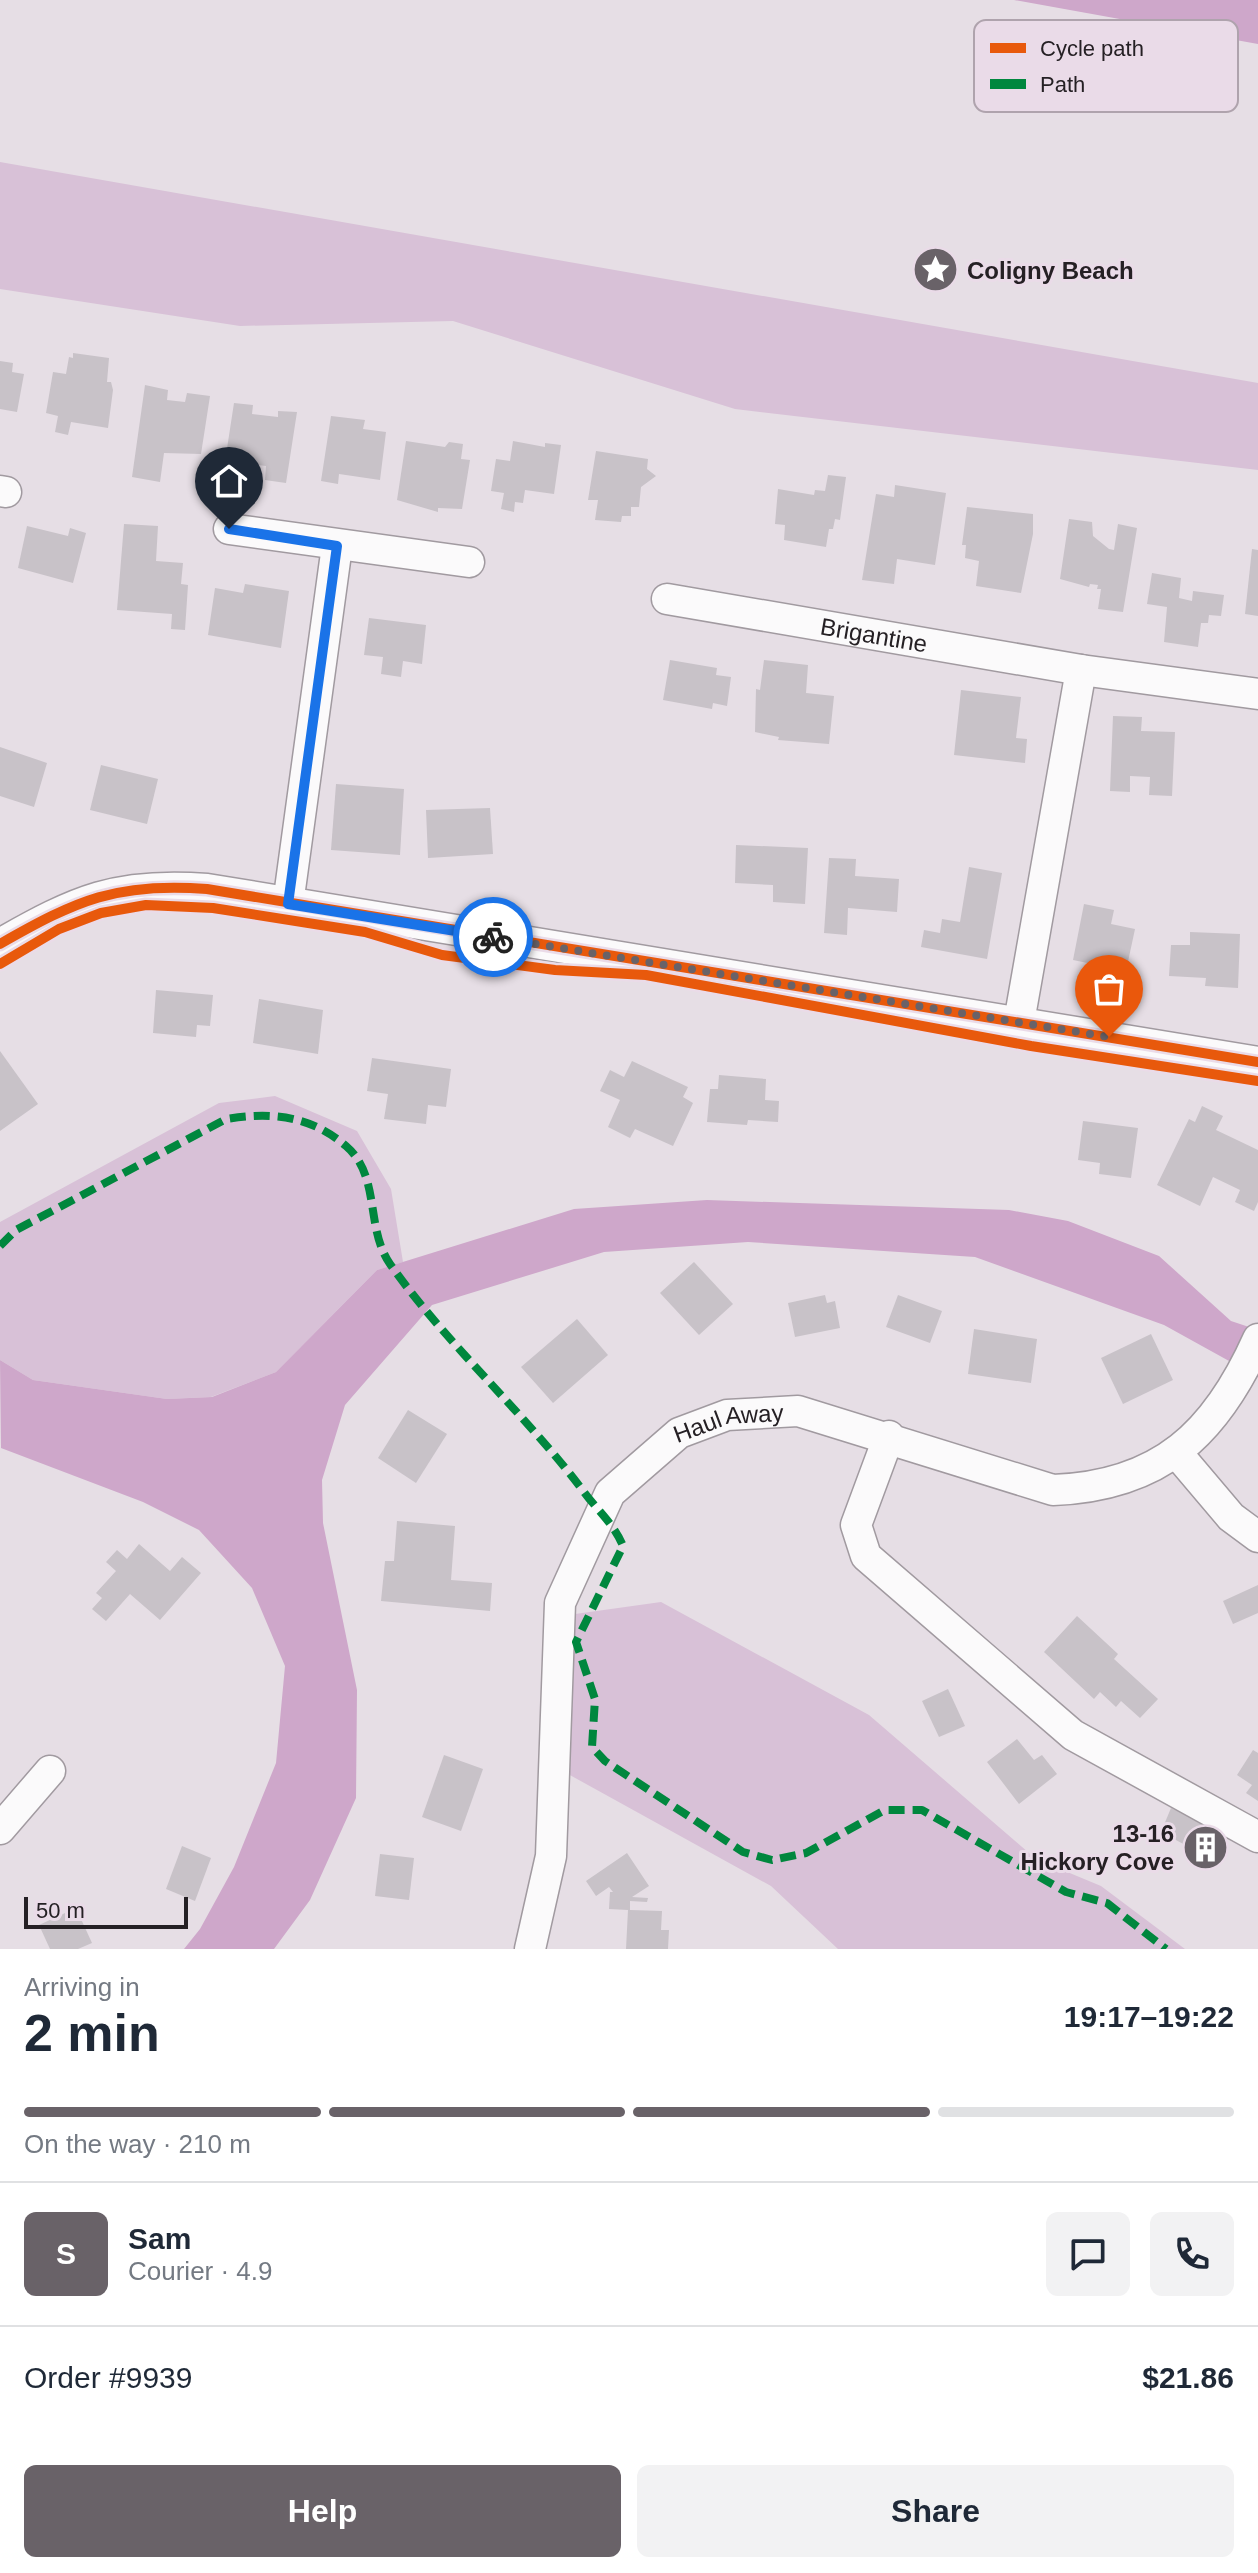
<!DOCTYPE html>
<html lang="en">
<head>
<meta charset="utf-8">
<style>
	body { margin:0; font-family:Helvetica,sans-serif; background:#f2f2f3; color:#1f2937; height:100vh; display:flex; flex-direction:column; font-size:30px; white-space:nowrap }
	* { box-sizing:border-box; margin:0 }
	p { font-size:26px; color:#747a83 }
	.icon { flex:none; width:44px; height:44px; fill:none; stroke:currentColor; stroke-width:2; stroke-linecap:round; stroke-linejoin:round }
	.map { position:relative; height:1949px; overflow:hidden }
	.details { display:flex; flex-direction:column; background:#fff; flex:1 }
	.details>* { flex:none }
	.scale { position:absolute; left:24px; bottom:20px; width:164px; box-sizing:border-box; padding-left:8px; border:4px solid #252024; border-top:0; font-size:22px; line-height:28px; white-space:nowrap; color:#252024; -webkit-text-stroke:6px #eadbe8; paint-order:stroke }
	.pin { position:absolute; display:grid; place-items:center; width:68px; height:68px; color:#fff; margin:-82px -34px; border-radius:50% 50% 50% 0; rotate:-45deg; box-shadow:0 0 8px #0007 }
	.pin .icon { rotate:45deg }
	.courier { position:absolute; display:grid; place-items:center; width:80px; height:80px; margin:-40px; border:6px solid #1a73e8; border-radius:50%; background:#fff; color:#222; box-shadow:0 2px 10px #0007 }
	.head em { font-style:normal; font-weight:700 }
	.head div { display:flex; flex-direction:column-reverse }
	.head { display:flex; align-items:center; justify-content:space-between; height:136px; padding:0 24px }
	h1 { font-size:52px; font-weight:700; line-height:60px }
	.bar { display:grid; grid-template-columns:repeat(4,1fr); gap:12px 8px; align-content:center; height:96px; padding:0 24px }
	.bar i { height:10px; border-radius:6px; background:#e0e1e3 }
	.bar .active { background:#696268 }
	.bar p { grid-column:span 4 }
	.line { display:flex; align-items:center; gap:20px; padding:0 24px; border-top:2px solid #e0e1e3 }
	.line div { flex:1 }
	.round { display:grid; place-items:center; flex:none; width:84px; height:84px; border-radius:12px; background:#f2f2f3 }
	.button { display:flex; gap:16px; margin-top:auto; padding:16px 24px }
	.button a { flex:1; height:92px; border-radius:12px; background:#696268; color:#fff; font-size:32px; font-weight:700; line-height:92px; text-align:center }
	.button a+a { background:#f2f2f3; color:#1f2937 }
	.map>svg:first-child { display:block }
	.green { fill:#d8c1d7 }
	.water { fill:#cea7ca }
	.building { fill:#c8c2c8 }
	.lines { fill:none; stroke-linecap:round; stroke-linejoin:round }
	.minor-casing { stroke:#a19aa0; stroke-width:33 }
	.minor { stroke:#fbfafb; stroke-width:30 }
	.quiet { stroke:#00873e; stroke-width:8; stroke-dasharray:16 8; stroke-linecap:butt }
	.cycleway-casing { stroke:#eadbe8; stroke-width:15 }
	.cycleway { stroke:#e8590c; stroke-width:10 }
	.done { stroke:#696268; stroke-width:8; stroke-dasharray:0 14.4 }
	.route { stroke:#1a73e8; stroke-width:10 }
	.labels { text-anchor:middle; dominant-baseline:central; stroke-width:6; stroke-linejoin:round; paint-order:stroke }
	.poi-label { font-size:24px; font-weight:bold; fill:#252024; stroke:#eadbe8; text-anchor:start }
	.street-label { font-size:24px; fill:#252024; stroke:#eadbe8 }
	.key { fill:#eadbe8; stroke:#afa3ad; stroke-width:2 }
	.key-label { font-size:22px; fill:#252024 }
</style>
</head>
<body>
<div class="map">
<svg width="1258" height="1949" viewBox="0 0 1258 1949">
	<rect width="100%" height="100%" fill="#e6dee5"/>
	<g class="green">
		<path d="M 0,162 L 1258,383 L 1258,470 L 735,409 L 453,321 L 240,326 L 0,289 Z"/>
		<path d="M 275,1096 L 357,1131 L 391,1189 L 403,1262 L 377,1270 L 276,1372 L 211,1397 L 167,1399 L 33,1380 L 0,1360 L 0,1222 L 219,1103 Z"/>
		<path d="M 661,1602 L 869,1715 L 1036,1859 L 1101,1886 L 1185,1949 L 838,1949 L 771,1886 L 568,1774 L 568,1615 Z"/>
	</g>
	<g class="water">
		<path d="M 1014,0 L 1258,0 L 1258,44 Z"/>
		<path d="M 707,1200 L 1009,1210 L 1068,1221 L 1159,1256 L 1231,1321 L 1258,1330 L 1258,1377 L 1164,1325 L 975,1257 L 748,1242 L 604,1252 L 432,1305 L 345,1405 L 322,1480 L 323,1523 L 357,1690 L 356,1798 L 310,1900 L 274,1949 L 184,1949 L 200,1929 L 234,1867 L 276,1763 L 285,1666 L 252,1588 L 199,1530 L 143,1502 L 1,1448 L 0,1360 L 33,1380 L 167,1399 L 212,1397 L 276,1372 L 377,1270 L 574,1209 Z"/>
	</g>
	<g class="building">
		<path d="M 73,353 L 109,358 L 107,382 L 111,382 L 113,390 L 108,428 L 71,422 L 68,435 L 55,432 L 58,416 L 46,413 L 53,372 L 66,374 L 69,357 L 73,358 Z"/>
		<path d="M 0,361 L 13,363 L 12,372 L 24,374 L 17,412 L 0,409 Z"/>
		<path d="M 145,385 L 168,390 L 167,400 L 185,402 L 187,393 L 210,396 L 201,454 L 164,453 L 160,482 L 132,477 Z"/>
		<path d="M 234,403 L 253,405 L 252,414 L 278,417 L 278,411 L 297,412 L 286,483 L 265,480 L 266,466 L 250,464 L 249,472 L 224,468 Z"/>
		<path d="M 331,416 L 365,420 L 363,429 L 386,432 L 380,480 L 339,474 L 338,484 L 321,481 Z"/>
		<path d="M 406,441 L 445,447 L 449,442 L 463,444 L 461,459 L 470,460 L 462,509 L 438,508 L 438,512 L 397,500 Z"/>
		<path d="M 513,441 L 545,447 L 545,443 L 561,445 L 554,494 L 525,490 L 523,503 L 515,502 L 514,512 L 501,509 L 504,493 L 491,491 L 496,459 L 510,461 Z"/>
		<path d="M 596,451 L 648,459 L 647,469 L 656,476 L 641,487 L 639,507 L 631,507 L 631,516 L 622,516 L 621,522 L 595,520 L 598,500 L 588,500 Z"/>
		<path d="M 828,475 L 846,477 L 840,520 L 835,519 L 833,529 L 829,529 L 826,547 L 784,540 L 785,525 L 775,524 L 778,489 L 814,495 L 815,490 L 825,491 Z"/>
		<path d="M 895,485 L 946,493 L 935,565 L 897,559 L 894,584 L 862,580 L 876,494 L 894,497 Z"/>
		<path d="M 967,507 L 1033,514 L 1033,534 L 1021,593 L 976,586 L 979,561 L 965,558 L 966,545 L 962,545 Z"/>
		<path d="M 1069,519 L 1092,522 L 1093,536 L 1109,549 L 1114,550 L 1118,524 L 1137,528 L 1123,612 L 1098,609 L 1101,589 L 1097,589 L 1098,585 L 1090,584 L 1089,587 L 1060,579 Z"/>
		<path d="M 124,524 L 158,526 L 156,561 L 183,563 L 181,584 L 188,585 L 185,630 L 171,629 L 172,614 L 117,610 Z"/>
		<path d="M 27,526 L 68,536 L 70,528 L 86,533 L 73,583 L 18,568 Z"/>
		<path d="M 1252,549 L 1258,550 L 1258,616 L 1245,614 Z"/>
		<path d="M 1152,573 L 1181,578 L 1179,598 L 1192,601 L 1193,591 L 1224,595 L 1221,616 L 1209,615 L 1208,623 L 1201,623 L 1198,647 L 1164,642 L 1167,607 L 1147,604 Z"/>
		<path d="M 245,584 L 289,591 L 281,648 L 208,635 L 215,588 L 243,593 Z"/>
		<path d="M 369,618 L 426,625 L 422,664 L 403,661 L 401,677 L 381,674 L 383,657 L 364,655 Z"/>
		<path d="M 670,660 L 717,668 L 716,675 L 731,677 L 727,706 L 713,703 L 712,709 L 663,700 Z"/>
		<path d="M 764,660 L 808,665 L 806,693 L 834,696 L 829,744 L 778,740 L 779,737 L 755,732 L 756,689 L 760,690 Z"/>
		<path d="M 961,690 L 1021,697 L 1016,738 L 1027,739 L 1025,763 L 954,755 Z"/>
		<path d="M 1113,716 L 1142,717 L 1141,731 L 1175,732 L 1172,796 L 1149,795 L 1150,777 L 1130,776 L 1130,792 L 1110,791 Z"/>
		<path d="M 0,747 L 47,763 L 34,807 L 0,796 Z"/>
		<path d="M 101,765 L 158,779 L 147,824 L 90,810 Z"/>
		<path d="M 336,784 L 404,789 L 400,855 L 331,850 Z"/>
		<path d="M 490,808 L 493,854 L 428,858 L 426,810 Z"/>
		<path d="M 736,845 L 808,848 L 805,904 L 773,902 L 773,885 L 735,883 Z"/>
		<path d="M 829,858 L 856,859 L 855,876 L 899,879 L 897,912 L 848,908 L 847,935 L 824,933 Z"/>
		<path d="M 969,867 L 1002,873 L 987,959 L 921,947 L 924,930 L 940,933 L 942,919 L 960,922 Z"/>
		<path d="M 1084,904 L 1114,910 L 1111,924 L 1135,929 L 1126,971 L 1073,960 Z"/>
		<path d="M 1190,932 L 1240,934 L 1238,988 L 1205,986 L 1206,978 L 1169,976 L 1171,945 L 1190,945 Z"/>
		<path d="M 156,990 L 213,995 L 210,1026 L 197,1025 L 196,1037 L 153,1033 Z"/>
		<path d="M 259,999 L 323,1010 L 318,1054 L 253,1043 Z"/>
		<path d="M 0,1051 L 38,1104 L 0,1131 Z"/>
		<path d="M 372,1058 L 451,1069 L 446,1107 L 428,1105 L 426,1124 L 384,1119 L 388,1094 L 367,1091 Z"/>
		<path d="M 632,1061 L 688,1087 L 683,1097 L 693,1103 L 673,1146 L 635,1129 L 630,1138 L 608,1127 L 620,1100 L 600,1091 L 610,1070 L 624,1077 Z"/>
		<path d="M 719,1075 L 766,1079 L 765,1100 L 779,1101 L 778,1122 L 748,1120 L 747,1125 L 707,1122 L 710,1089 L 718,1089 Z"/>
		<path d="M 1202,1106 L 1223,1116 L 1216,1130 L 1258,1150 L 1258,1202 L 1254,1211 L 1235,1202 L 1240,1190 L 1213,1177 L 1200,1206 L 1157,1185 L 1189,1119 L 1195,1122 Z"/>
		<path d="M 1083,1121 L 1138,1128 L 1131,1178 L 1099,1174 L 1100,1163 L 1078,1160 Z"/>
		<path d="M 694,1262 L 733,1304 L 699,1335 L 660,1293 Z"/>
		<path d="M 825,1295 L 827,1303 L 835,1301 L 840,1328 L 795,1337 L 788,1303 Z"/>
		<path d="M 898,1295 L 942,1311 L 930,1343 L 886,1327 Z"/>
		<path d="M 577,1319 L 608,1355 L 553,1403 L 521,1367 Z"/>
		<path d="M 974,1329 L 1037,1339 L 1031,1383 L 968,1374 Z"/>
		<path d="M 1151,1334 L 1173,1380 L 1123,1404 L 1101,1358 Z"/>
		<path d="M 408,1410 L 447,1434 L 416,1483 L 378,1458 Z"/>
		<path d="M 397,1521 L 455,1526 L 451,1580 L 492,1583 L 490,1611 L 381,1601 L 385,1561 L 394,1561 Z"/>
		<path d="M 139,1544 L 170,1571 L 182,1557 L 201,1573 L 160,1620 L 130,1594 L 106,1621 L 92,1609 L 102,1598 L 96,1593 L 116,1571 L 106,1562 L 117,1550 L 127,1559 Z"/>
		<path d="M 1258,1585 L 1258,1613 L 1233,1624 L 1223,1601 Z"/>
		<path d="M 1077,1616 L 1118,1654 L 1114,1659 L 1158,1699 L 1140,1718 L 1121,1701 L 1116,1707 L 1100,1692 L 1094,1699 L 1044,1652 Z"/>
		<path d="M 948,1689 L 965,1726 L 939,1737 L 922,1701 Z"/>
		<path d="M 1017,1739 L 1034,1760 L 1042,1755 L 1057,1774 L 1019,1804 L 987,1762 Z"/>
		<path d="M 1253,1750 L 1258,1753 L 1258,1801 L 1246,1793 L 1252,1785 L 1237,1775 Z"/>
		<path d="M 444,1755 L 483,1769 L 461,1831 L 422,1817 Z"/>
		<path d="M 1171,1808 L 1226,1834 L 1215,1861 L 1161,1832 Z"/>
		<path d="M 182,1846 L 211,1858 L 195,1901 L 166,1889 Z"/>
		<path d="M 627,1853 L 649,1886 L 632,1897 L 648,1898 L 647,1902 L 630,1901 L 630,1910 L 662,1911 L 661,1930 L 669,1930 L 668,1949 L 626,1949 L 628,1910 L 609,1909 L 610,1892 L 613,1892 L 609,1887 L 596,1896 L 586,1881 Z"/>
		<path d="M 380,1854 L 414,1858 L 409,1900 L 375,1896 Z"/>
		<path d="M 76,1908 L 92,1943 L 78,1949 L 50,1949 L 39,1925 Z"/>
	</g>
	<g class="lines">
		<defs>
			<g id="minor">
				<path d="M 0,491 L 6,492"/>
				<path d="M 229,529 L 469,562"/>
				<path id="s1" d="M 667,599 L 1081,670 L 1258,694"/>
				<path d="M 288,904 L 337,546"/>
				<path d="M 0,944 C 77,900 117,882 207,889 L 1258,1062"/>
				<path d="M 1019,1022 L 1081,670"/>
				<path d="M 889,1436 L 856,1525 L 866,1556 L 1073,1735 L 1258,1837"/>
				<path d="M 1176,1452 L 1231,1517 L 1258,1537"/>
				<path d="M 0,1829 L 50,1771"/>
				<path id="s2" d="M 530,1949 L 551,1856 L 560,1603 L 610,1493 L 679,1433 L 727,1415 L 798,1411 L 1053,1490 C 1161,1486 1216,1433 1258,1339"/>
			</g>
		</defs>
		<use href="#minor" class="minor-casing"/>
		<use href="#minor" class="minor"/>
		<path class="quiet" d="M 0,1246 L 16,1230 L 226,1119 C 271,1112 310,1115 346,1146 C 381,1176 365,1228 390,1264 C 448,1346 524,1412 584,1492 C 598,1511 614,1524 623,1546 L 576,1642 L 595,1699 L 592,1747 L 605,1761 L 743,1852 L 772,1860 L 806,1853 L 885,1810 L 922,1810 L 1066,1892 L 1107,1903 L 1166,1949"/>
		<defs>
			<g id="cycleway">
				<path d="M 0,944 C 77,900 117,882 207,889 L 1258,1062"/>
				<path d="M 0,964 L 59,929 L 101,913 L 146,905 L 213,908 L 365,932 L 442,955 L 555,970 L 646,975 L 1031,1046 L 1258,1081"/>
			</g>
		</defs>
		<use href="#cycleway" class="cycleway-casing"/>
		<use href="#cycleway" class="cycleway"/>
	</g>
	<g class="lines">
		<path class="done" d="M 493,937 L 1109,1037"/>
		<path class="route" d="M 229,529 L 337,546 L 288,904 L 493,937"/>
	</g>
	<defs>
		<symbol id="sight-disc" viewBox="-11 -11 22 22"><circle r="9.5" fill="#696268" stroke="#eadbe8"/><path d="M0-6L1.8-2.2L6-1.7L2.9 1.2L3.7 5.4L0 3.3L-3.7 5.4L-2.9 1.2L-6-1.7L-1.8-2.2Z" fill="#fff"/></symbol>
		<symbol id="building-disc" viewBox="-11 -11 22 22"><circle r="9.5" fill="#696268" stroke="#eadbe8"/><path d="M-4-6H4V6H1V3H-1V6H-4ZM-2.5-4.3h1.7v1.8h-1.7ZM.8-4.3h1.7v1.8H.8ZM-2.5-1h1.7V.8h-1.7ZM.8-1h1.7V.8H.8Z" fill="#fff"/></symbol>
	</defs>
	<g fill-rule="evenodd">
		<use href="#sight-disc" x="910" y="244" width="51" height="51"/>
		<use href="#building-disc" x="1180" y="1822" width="51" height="51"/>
	</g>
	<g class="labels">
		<g class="poi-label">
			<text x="967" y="270">Coligny Beach</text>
			<text x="1174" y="1833" text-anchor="end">13-16<tspan x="1174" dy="28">Hickory Cove</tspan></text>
		</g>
		<g class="street-label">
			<text stroke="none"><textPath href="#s1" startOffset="210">Brigantine</textPath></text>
			<text stroke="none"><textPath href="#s2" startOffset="612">Haul Away</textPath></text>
		</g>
	</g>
	<rect x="974" y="20" width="264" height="92" rx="12" class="key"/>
	<rect x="990" y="43" width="36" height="10" fill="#e8590c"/>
	<rect x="990" y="79" width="36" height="10" fill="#00873e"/>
	<g class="key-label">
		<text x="1040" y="56">Cycle path</text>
		<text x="1040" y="92">Path</text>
	</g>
</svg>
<div class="scale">50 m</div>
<div class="pin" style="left:1109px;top:1037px;background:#ea580c"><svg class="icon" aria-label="bag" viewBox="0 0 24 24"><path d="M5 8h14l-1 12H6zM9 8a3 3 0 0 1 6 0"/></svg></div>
<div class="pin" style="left:229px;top:529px;background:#1f2937"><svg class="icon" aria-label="home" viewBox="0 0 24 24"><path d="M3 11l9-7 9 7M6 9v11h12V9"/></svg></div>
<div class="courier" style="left:493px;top:937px"><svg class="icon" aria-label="bike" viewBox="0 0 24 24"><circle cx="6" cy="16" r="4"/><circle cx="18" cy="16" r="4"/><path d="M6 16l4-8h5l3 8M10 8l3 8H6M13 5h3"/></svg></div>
</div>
<section class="details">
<div class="head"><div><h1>2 min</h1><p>Arriving in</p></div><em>19:17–19:22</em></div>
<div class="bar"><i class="active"></i><i class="active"></i><i class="active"></i><i></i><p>On the way · 210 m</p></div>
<div class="line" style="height:144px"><b class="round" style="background:#696268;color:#fff">S</b><div><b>Sam</b><p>Courier · 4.9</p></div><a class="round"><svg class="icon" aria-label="chat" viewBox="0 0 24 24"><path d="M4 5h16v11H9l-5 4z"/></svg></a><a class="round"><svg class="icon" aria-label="phone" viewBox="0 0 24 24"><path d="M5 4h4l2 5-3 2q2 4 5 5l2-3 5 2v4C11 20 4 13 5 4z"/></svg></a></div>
<div class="line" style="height:104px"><div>Order #9939</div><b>$21.86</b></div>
<div class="button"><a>Help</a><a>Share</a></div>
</section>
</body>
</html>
